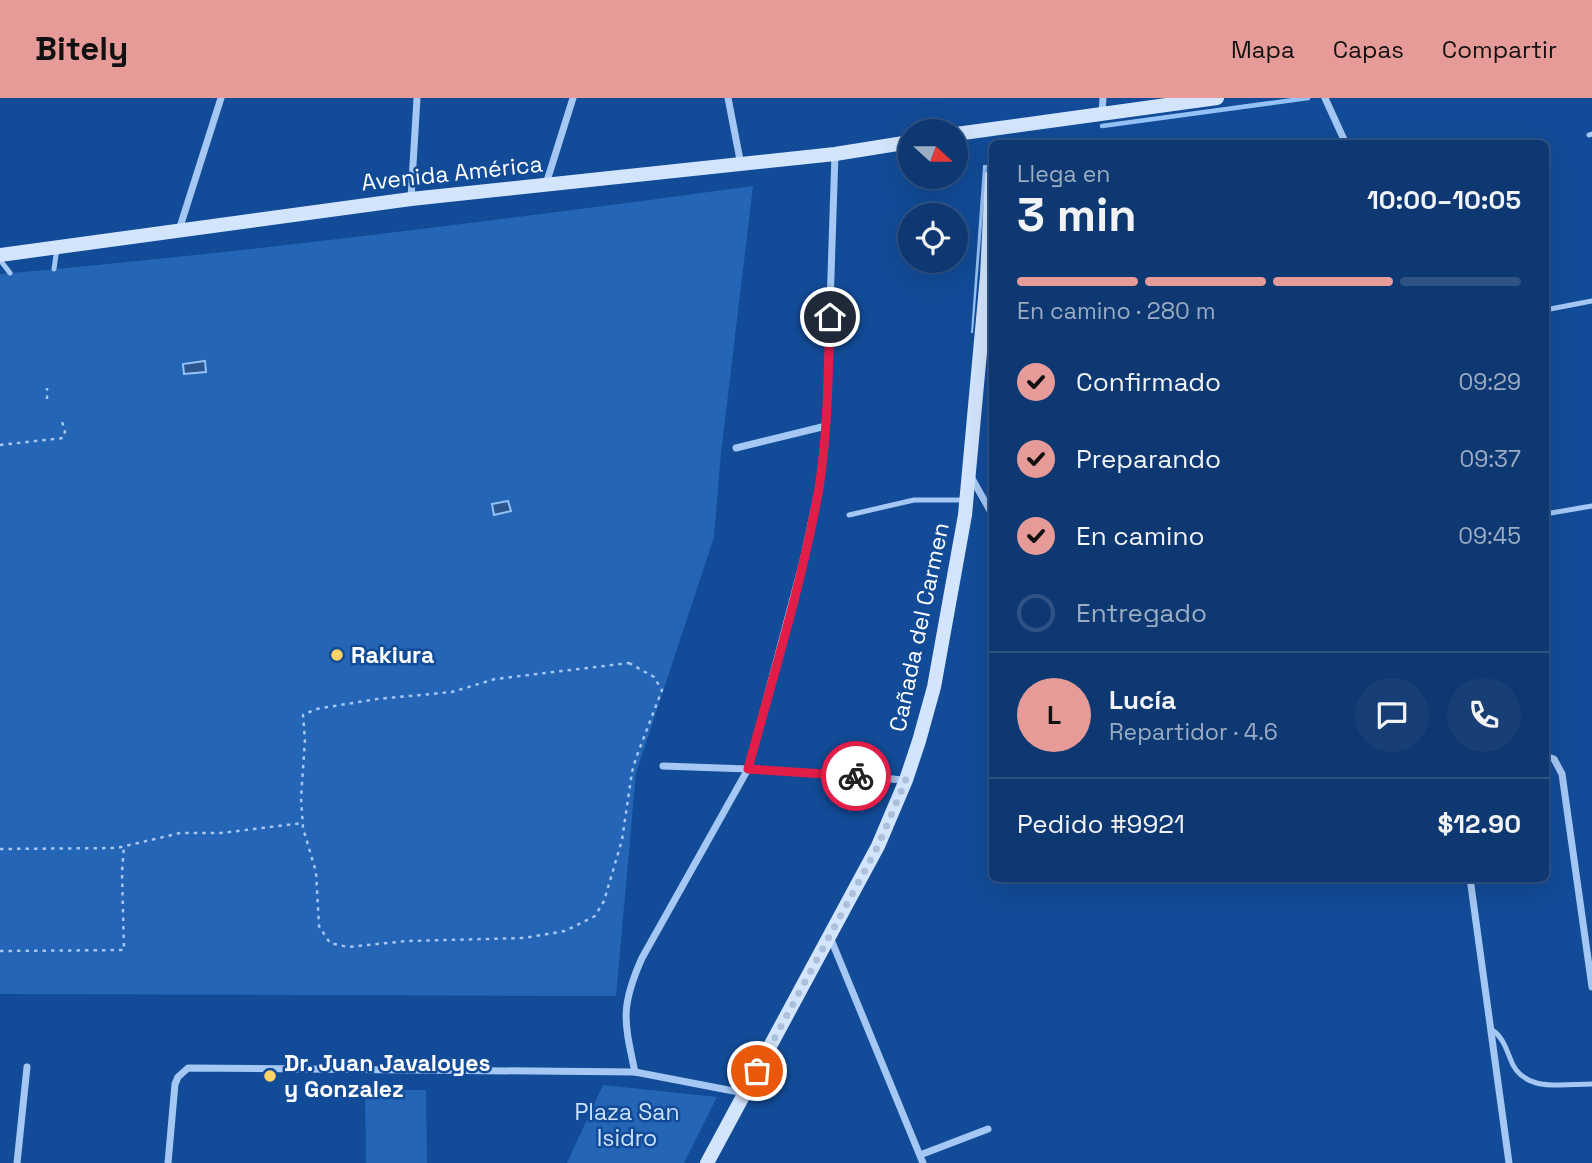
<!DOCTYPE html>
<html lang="es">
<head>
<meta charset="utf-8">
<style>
	body { margin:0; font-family:"Space Grotesk",sans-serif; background:#173f76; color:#f1f3f6; height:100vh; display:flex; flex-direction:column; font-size:26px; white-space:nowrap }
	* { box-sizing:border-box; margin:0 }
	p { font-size:23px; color:#9bacc3 }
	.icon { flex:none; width:38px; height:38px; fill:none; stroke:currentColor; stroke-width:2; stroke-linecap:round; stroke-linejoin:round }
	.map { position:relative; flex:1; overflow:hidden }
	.sheet { position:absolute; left:989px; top:42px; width:560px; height:742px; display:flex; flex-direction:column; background:#0e3871; border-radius:10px; box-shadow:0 7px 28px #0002,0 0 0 2px #2e5284 }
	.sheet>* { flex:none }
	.needle { width:46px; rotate:111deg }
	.controls { position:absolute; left:898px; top:21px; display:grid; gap:14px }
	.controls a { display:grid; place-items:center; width:70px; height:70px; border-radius:50%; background:#0e3871; box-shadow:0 7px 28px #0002,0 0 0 2px #2e5284; font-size:35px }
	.pin { position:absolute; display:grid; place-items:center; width:60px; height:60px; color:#fff; margin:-30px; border:4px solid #fff; border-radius:50%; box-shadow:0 2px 7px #0007 }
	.courier { position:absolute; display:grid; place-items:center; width:70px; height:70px; margin:-35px; border:5px solid #e11d48; border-radius:50%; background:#fff; color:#222; box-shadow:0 2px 9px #0007 }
	.head em { font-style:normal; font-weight:700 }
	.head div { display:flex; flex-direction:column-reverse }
	.head { display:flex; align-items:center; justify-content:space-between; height:119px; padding:0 28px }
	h1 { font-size:46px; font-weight:700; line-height:52px }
	.bar { display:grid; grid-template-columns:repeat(4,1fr); gap:10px 7px; align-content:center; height:84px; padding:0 28px }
	.bar i { height:9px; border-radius:5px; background:#2e5284 }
	.bar .on { background:#e69b98 }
	.bar p { grid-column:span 4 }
	.line { display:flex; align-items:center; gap:18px; padding:0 28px; border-top:2px solid #2e5284 }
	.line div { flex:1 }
	.round { display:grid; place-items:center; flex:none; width:74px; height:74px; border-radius:37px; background:#173f76 }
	ol { padding:0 28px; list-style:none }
	li { display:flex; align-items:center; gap:21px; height:77px }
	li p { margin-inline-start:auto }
	li .icon { padding:7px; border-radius:50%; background:#e69b98; color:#111; stroke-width:4 }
	li:last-child { color:#9bacc3 }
	li i { width:38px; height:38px; border:4px solid #2e5284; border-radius:50% }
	header { display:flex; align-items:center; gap:42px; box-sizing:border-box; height:98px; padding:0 35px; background:#e69b98; color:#111 }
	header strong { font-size:33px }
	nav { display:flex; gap:38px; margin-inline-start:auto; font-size:24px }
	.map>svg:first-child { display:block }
	.green { fill:#2565b6 }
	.water { fill:#2c568e; stroke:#95c2f6; stroke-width:2 }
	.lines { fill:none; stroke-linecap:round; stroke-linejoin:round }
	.stream { stroke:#95c2f6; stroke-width:4.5 }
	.path { stroke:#a4c7f3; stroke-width:2.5; stroke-dasharray:3.5 5; stroke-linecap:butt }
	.lane { stroke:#a4c7f3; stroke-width:5 }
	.street { stroke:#a4c7f3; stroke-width:7 }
	.secondary { stroke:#d3e5fd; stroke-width:14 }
	.done { stroke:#acc0db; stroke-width:7; stroke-dasharray:0 12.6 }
	.route { stroke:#e11d48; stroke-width:9 }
	.poi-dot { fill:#ffd466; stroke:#124b97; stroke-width:2.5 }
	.labels { text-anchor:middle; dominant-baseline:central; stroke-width:5; stroke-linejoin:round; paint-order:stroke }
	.street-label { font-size:23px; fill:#fff; stroke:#124b97 }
	.poi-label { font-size:23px; font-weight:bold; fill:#fff; stroke:#124b97; text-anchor:start }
	.park-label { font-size:23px; fill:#cbe2fd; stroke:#124b97 }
</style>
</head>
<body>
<header>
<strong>Bitely</strong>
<nav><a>Mapa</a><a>Capas</a><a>Compartir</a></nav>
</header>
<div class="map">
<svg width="1592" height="1065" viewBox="0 0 1592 1065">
	<rect width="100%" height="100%" fill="#124b97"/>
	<g class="green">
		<path d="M 753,88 L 721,355 L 714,439 L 636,675 L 616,898 L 0,896 L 0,176 C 252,154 503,122 753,88 Z"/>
		<path d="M 603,987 L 717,999 L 684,1065 L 567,1065 Z"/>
		<path d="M 426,992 L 427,1065 L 366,1065 L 365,992 Z"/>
	</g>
	<g class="water">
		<path d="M 984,68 L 986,68 L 972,235 Z"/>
		<path d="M 205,263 L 206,274 L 184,276 L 183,266 Z"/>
		<path d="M 508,403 L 511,413 L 494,417 L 492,406 Z"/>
	</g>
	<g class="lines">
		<path class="stream" d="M 1102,28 L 1308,0"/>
		<g class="path">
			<path d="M 47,301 L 47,290"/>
			<path d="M 0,347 L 63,340 L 65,334 L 61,320"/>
			<path d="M 629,565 L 654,579 L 662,592 L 636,660 L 632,674 L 622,742 L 604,803 L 595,818 L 565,833 L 524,840 L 407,843 L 348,849 L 330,845 L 319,828 L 316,774 L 303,730 L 301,700 L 305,642 L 303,617 L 316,611 L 377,601 L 452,594 L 495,581 Z"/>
			<path d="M 0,751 L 117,750 L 180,735 L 221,735 L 303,725"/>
			<path d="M 0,853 L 124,852 L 122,774 L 124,748"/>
		</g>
		<g class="lane">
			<path d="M 1589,37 L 1592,36"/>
			<path d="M 0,162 L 10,175"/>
			<path d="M 54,171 L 57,150"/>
			<path d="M 1545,212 L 1592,203"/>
			<path d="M 1545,416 L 1592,408"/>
			<path d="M 849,417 L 914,402 L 964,402"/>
			<path d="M 1492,932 C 1502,938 1506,950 1510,960 C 1522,996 1562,986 1592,986"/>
		</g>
		<g class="street">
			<path d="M 728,0 L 741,67"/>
			<path d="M 1325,0 L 1346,46"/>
			<path d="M 1102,15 L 1103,0"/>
			<path d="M 546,86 L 573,0"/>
			<path d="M 411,100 L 417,0"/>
			<path d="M 179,132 L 221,0"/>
			<path d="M 736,350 L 826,328"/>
			<path d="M 970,377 L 992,416"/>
			<path d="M 1545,658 L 1554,661 L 1562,676 L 1592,889"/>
			<path d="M 663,668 L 748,671 L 905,682"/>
			<path d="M 1470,780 L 1509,1065"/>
			<path d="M 830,839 L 923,1065"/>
			<path d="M 635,974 C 624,923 620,909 642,860 L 748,671 L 803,463 L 819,389 L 826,328 L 835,56"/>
			<path d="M 920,1057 L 988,1031"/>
			<path d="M 17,1065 L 27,969"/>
			<path d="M 168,1065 L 175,986 L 178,979 L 188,970 L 635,974 L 744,995"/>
		</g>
		<g class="secondary">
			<path d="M 956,36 L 1217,0"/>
			<path d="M 0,157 L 411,101 L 835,56 L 910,44"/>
			<path d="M 707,1065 L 878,748 L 906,682 L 919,643 L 934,589 L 965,417 L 987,178 L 992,78"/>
		</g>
	</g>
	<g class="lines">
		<path class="done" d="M 757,973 L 878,748 L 906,682 L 856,678"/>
		<path class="route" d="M 830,219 C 828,276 828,334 819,390 C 802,485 773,578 748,671 L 856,678"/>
	</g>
	<g class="poi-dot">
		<circle cx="337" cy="557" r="7"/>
		<circle cx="270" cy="978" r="7"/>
	</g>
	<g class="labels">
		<g class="street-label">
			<text transform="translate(452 75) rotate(-6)">Avenida América</text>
			<text transform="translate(919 529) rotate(-78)">Cañada del Carmen</text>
		</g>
		<g class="poi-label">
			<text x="351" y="557">Rakiura</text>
			<text x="284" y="965">Dr. Juan Javaloyes<tspan x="284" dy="26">y Gonzalez</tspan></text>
		</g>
		<g class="park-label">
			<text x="627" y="1014">Plaza San<tspan x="627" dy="26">Isidro</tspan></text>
		</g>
	</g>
</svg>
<div class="controls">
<a><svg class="needle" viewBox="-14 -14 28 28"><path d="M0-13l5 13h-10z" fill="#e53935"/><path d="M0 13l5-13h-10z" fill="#9bacc3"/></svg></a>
<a><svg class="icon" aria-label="locate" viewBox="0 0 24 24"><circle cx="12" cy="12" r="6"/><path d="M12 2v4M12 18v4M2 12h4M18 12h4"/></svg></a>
</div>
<div class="pin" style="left:757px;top:973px;background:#ea580c"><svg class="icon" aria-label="bag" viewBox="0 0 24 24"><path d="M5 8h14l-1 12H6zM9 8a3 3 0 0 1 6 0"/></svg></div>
<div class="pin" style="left:830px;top:219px;background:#1f2937"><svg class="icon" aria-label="home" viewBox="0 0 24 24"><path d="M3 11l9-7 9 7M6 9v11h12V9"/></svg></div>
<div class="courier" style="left:856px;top:678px"><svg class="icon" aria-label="bike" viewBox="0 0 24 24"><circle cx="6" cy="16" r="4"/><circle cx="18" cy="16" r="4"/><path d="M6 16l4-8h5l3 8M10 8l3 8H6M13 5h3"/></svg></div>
<section class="sheet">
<div class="head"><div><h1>3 min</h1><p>Llega en</p></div><em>10:00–10:05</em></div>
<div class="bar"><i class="on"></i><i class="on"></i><i class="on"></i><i></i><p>En camino · 280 m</p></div>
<ol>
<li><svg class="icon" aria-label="check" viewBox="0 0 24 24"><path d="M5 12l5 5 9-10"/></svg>Confirmado<p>09:29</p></li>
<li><svg class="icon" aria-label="check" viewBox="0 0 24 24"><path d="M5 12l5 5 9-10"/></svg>Preparando<p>09:37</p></li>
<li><svg class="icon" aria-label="check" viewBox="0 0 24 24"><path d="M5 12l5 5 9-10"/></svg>En camino<p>09:45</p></li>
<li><i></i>Entregado</li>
</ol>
<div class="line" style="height:126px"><b class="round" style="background:#e69b98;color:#111">L</b><div><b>Lucía</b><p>Repartidor · 4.6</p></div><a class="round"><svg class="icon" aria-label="chat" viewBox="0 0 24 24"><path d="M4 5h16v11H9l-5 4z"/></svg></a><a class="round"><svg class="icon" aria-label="phone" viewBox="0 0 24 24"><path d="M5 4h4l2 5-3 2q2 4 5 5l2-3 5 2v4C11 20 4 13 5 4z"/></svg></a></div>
<div class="line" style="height:91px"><div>Pedido #9921</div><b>$12.90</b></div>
</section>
</div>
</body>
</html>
